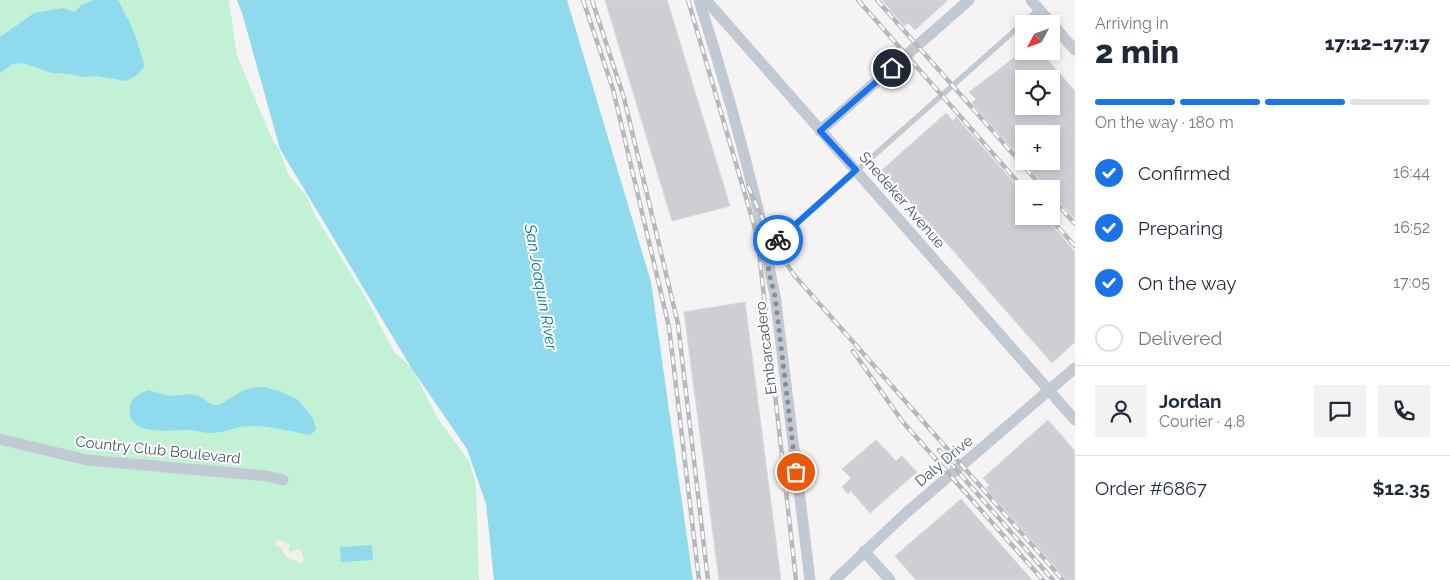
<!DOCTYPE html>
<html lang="en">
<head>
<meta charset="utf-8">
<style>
	body { margin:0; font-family:Raleway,sans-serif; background:#f2f2f3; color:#1f2937; height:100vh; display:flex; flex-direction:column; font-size:19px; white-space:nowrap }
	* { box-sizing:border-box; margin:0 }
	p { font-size:16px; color:#747a83 }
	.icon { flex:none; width:28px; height:28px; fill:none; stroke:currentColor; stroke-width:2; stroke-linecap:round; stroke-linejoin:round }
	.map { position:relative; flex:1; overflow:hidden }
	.drawer { display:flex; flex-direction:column; background:#fff; width:375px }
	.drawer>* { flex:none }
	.needle { width:32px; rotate:229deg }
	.fabs { position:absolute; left:1015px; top:15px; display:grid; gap:10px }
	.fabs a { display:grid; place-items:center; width:45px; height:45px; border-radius:0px; background:#fff; box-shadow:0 2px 8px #0003; font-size:25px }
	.pin { position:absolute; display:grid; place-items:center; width:42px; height:42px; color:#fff; margin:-21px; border:2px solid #fff; border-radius:50%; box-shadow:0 1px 5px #0007 }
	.courier { position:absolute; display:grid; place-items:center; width:50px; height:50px; margin:-25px; border:4px solid #1a73e8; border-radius:50%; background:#fff; color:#222; box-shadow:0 1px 6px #0007 }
	.headline em { font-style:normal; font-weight:800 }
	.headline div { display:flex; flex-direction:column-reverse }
	.headline { display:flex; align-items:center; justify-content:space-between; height:85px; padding:0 20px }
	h1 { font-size:32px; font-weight:800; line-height:38px }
	.bar { display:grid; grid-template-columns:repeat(4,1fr); gap:8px 5px; align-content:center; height:60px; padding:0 20px }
	.bar i { height:6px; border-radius:4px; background:#e0e1e3 }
	.bar .current { background:#1a73e8 }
	.bar p { grid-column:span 4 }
	.line { display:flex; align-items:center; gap:12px; padding:0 20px; border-top:1px solid #e0e1e3 }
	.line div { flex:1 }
	.round { display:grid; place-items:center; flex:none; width:52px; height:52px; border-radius:0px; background:#f2f2f3 }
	ol { padding:0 20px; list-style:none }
	li { display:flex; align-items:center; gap:15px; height:55px }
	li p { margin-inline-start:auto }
	li .icon { padding:5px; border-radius:50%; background:#1a73e8; color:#fff; stroke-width:4 }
	li:last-child { color:#747a83 }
	li i { width:28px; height:28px; border:2px solid #e0e1e3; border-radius:50% }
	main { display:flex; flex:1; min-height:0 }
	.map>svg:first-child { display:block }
	.green { fill:#c3f1d5 }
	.sand { fill:#f5f0e5 }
	.water { fill:#90daee }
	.building { fill:#cdcfd5; stroke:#d7d9de; fill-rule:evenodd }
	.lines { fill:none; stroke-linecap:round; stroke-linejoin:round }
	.lane { stroke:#c1cad2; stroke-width:5.5 }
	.street { stroke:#c1cad2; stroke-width:11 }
	.rail-casing { stroke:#b5b8bd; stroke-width:4.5 }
	.rail { stroke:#fff; stroke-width:2.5; stroke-dasharray:8; stroke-linecap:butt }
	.done { stroke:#868d94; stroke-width:5; stroke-dasharray:0 9 }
	.route { stroke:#1a73e8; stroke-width:6 }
	.labels { text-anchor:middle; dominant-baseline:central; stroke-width:4; stroke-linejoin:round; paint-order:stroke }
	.street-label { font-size:15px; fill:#4a5661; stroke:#fff }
	.water-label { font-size:16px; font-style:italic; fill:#0c7c9b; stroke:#fff }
</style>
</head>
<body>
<main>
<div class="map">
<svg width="1075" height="580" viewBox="0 0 1075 580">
	<rect width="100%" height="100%" fill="#f5f3f3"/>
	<path class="green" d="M 0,0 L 229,0 L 237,56 L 273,141 L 279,149 L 288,174 L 307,197 L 316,217 L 366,298 L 394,352 L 413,369 L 436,416 L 469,461 L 476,485 L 479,580 L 0,580 Z"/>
	<path class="sand" d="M 279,540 L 290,545 L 288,549 L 290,552 L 297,549 L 301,551 L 304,559 L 303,562 L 300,563 L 286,557 L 282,549 L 275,544 L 276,541 Z"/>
	<g class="water">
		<path d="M 93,0 L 118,0 L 132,27 L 143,59 L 144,67 L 137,75 L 126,81 L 97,76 L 82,77 L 70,74 L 52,73 L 23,63 L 12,64 L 0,73 L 0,37 L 34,13 L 63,8 L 75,12 L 81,5 Z"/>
		<path d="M 237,0 L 567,0 L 651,282 L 693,580 L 494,580 L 486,504 L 467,449 L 412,369 L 280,149 L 242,13 Z"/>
		<path d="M 257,387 L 265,387 L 282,392 L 297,399 L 313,418 L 316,429 L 313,433 L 309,435 C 290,431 271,426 252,426 C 238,425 225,433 211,433 C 203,433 196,430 188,430 C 170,430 126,437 130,407 C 131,397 140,394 148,390 L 170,396 L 190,394 L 201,397 L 213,405 L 219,405 L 244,390 Z"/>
		<path d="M 372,545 L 373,560 L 341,562 L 340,547 Z"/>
	</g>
	<g class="building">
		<path d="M 605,0 L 667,0 L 730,206 L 672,221 Z"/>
		<path d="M 882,0 L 948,0 L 915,30 L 908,23 L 904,26 Z"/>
		<path d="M 1023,51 L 1040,51 L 1075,91 L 1075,219 L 1051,192 L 1051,189 L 1048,189 L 972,103 L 976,99 L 969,92 ZM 1024,79 L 1051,79 L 1051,106 L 1024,106 ZM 1024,134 L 1051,134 L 1051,161 L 1024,161 Z"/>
		<path d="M 946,113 L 953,121 L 956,117 L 1024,194 L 1024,216 L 1044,216 L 1075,252 L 1075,342 L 1052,363 L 882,170 Z"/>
		<path d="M 745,302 L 781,580 L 719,580 L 684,312 Z"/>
		<path d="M 1048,420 L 1075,451 L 1075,580 L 1067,580 L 986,488 L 989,485 L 983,478 Z"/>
		<path d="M 876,440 L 896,461 L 902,456 L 917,472 L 870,513 L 851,491 L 848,494 L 842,487 L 851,478 L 842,469 Z"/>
		<path d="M 961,499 L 1032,580 L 916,580 L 895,556 Z"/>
	</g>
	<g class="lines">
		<path class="lane" d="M 766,247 L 774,244 L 1039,9"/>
		<g class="street">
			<path d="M 699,0 C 721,69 741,139 758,209 C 765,238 768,267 775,295 L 810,580"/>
			<path d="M 706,0 L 1075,420"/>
			<path d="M 1031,0 L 1075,50"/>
			<path d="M 820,131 L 969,0"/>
			<path d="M 0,439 L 87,460 L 267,476 L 283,480"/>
			<path d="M 864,551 L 890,580"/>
			<path d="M 835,580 L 906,513 L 1075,368"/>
		</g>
		<defs>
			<g id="rail">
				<path d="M 583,0 L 613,89 L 669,327 L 699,580"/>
				<path d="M 592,0 L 624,98 L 678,324 L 708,580"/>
				<path d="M 688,0 L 754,225 L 759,252 L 796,580"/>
				<path d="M 858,0 L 1024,189"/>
				<path d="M 877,0 L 1044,189"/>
				<path d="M 748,186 L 774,244 L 794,275 L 1063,580"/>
				<path d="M 1051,197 L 1075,224"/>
				<path d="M 1048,216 L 1075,246"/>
				<path d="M 853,351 L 902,421 L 1043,580"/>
				<path d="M 939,450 L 1053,580"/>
			</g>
		</defs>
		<use href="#rail" class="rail-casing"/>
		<use href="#rail" class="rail"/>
	</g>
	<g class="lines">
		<path class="done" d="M 778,240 L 774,244 L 766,247 L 769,273 L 775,296 L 796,472"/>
		<path class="route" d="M 778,240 L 856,170 L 820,131 L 892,68"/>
	</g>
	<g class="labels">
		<g class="street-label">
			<text transform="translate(902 200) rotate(49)">Snedeker Avenue</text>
			<text transform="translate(766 348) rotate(-97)">Embarcadero</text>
			<text transform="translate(158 450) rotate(6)">Country Club Boulevard</text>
			<text transform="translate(944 461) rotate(-40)">Daly Drive</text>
		</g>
		<g class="water-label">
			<text transform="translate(541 287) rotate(80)">San Joaquin River</text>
		</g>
	</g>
</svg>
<div class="fabs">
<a><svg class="needle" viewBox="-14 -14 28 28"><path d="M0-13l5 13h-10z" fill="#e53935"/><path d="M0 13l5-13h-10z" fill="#747a83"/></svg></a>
<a><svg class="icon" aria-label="locate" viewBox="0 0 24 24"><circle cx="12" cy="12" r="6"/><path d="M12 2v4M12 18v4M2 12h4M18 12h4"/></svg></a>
<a>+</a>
<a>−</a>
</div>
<div class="pin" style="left:796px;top:472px;background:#ea580c"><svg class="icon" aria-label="bag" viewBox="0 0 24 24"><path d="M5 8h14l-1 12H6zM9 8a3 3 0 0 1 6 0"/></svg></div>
<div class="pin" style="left:892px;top:68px;background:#1f2937"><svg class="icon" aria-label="home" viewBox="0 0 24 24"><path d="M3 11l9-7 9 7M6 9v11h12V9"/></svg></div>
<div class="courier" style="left:778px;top:240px"><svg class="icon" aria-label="bike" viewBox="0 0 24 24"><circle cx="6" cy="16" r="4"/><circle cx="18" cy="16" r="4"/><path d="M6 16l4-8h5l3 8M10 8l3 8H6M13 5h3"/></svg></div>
</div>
<section class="drawer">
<div class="headline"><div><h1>2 min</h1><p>Arriving in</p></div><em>17:12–17:17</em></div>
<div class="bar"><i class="current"></i><i class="current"></i><i class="current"></i><i></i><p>On the way · 180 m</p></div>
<ol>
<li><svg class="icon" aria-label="check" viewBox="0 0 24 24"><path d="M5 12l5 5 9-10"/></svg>Confirmed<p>16:44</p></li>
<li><svg class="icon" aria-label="check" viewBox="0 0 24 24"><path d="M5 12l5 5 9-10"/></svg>Preparing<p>16:52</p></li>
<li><svg class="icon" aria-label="check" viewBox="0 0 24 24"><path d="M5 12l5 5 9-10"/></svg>On the way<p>17:05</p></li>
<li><i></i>Delivered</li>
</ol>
<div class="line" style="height:90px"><a class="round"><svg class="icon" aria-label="person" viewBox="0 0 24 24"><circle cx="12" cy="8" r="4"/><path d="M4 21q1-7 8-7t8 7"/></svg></a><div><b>Jordan</b><p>Courier · 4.8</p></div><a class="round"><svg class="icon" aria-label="chat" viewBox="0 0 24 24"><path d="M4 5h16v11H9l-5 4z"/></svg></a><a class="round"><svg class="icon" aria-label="phone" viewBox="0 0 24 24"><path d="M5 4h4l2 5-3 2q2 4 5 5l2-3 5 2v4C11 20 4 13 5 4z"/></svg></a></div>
<div class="line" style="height:65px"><div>Order #6867</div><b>$12.35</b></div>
</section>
</main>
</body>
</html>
